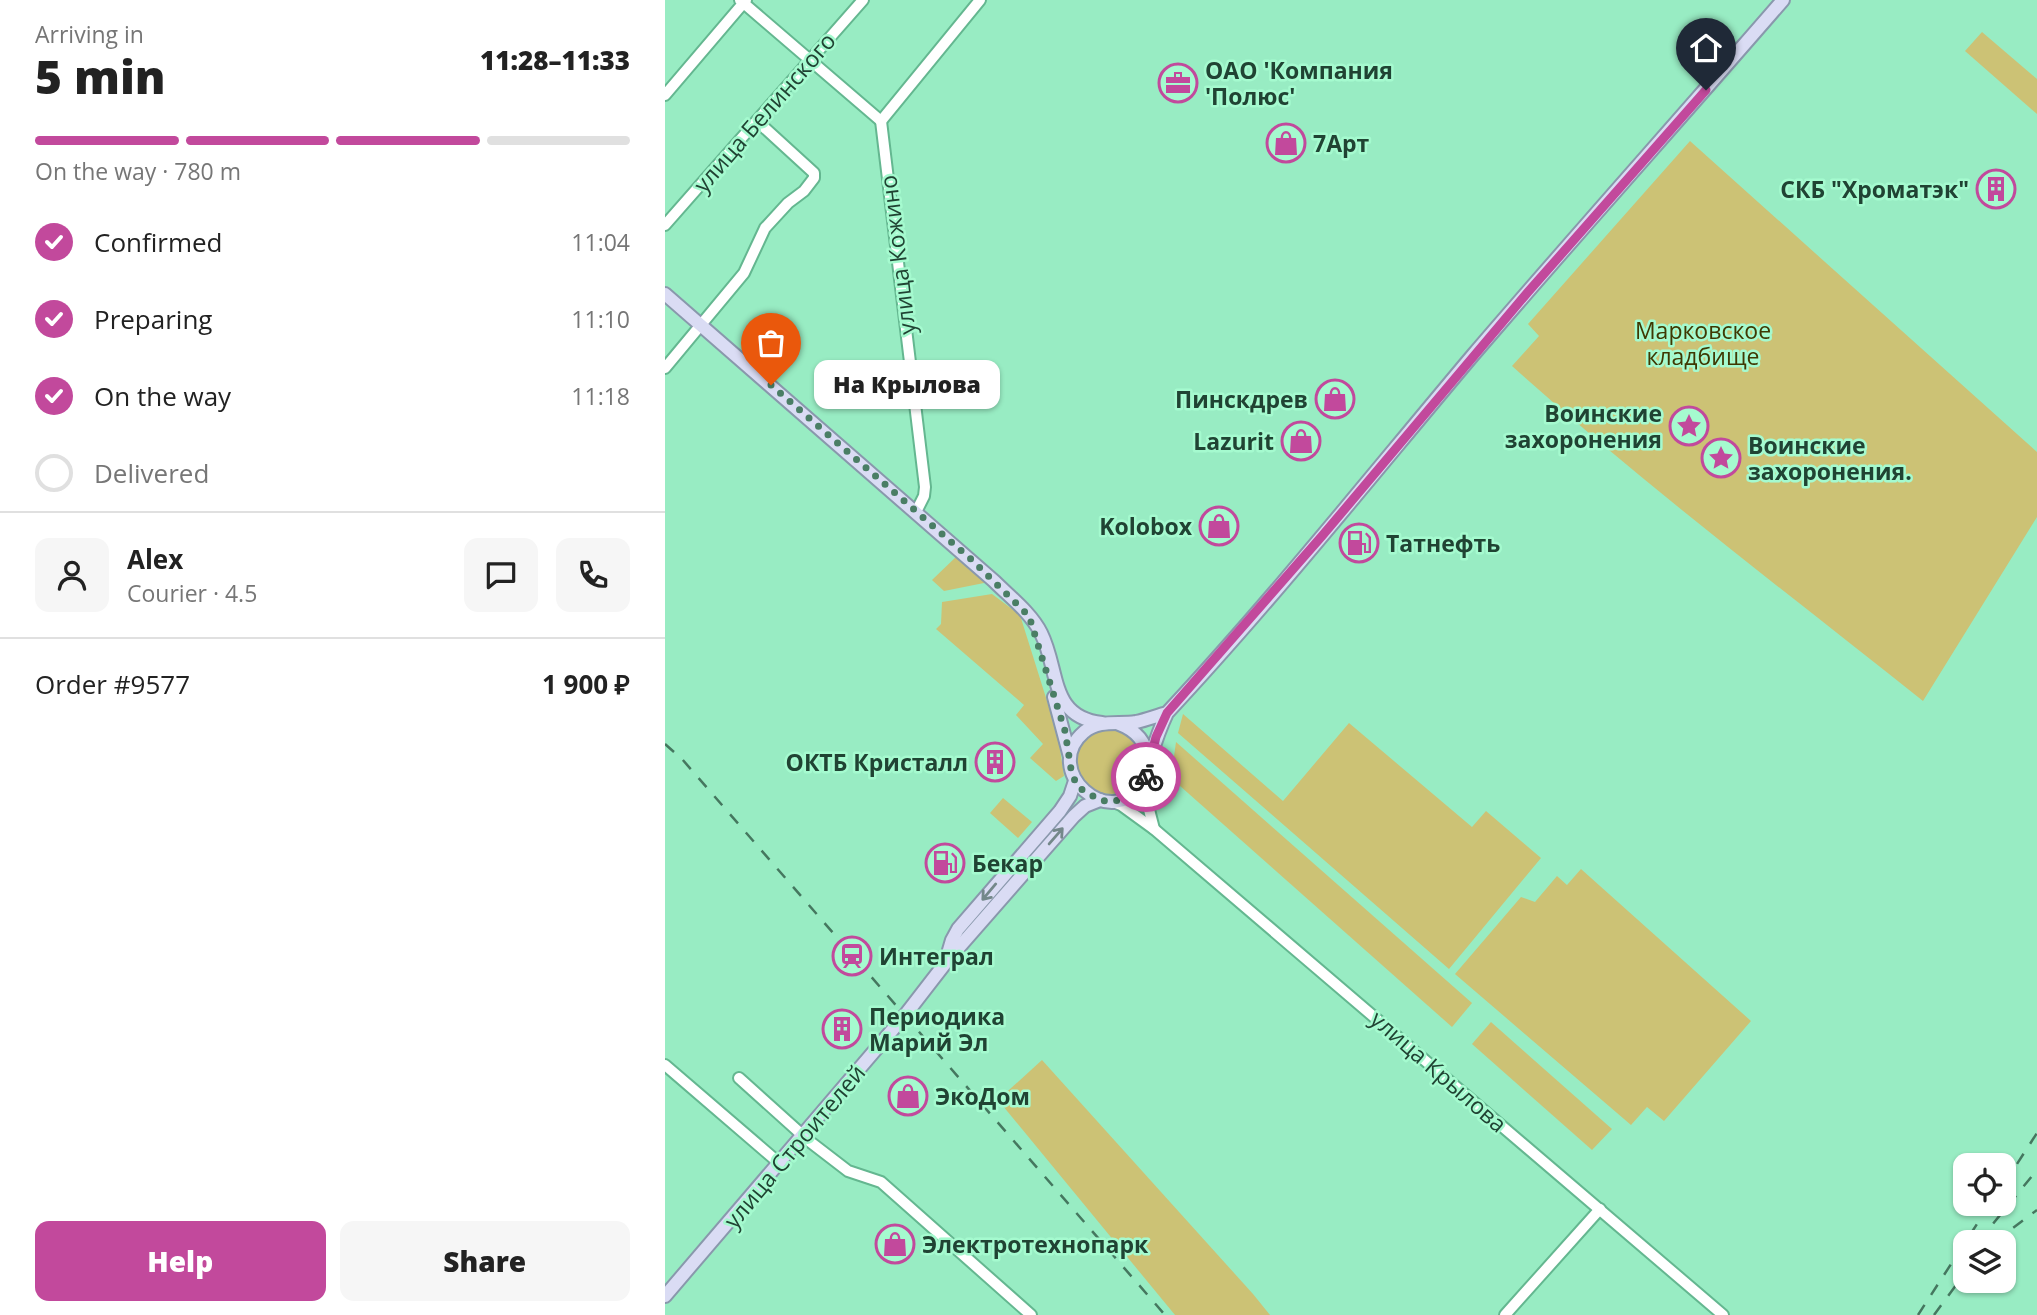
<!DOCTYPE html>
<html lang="en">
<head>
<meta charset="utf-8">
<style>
	body { margin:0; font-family:"Open Sans",sans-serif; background:#f6f6f6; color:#222; height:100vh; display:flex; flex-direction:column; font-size:26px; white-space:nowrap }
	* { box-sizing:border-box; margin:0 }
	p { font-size:23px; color:#767676 }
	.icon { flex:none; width:38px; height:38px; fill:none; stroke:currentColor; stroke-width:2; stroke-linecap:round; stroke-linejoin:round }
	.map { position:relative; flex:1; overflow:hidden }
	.panel { display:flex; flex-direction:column; background:#fff; width:665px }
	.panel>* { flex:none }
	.controls { position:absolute; left:1288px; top:1153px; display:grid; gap:14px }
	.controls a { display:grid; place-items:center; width:63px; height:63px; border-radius:14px; background:#fff; box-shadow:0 2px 5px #0004; font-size:35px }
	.pin { position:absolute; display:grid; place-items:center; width:60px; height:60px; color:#fff; margin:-72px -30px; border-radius:50% 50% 50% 0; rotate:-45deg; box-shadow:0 0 7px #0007 }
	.pin .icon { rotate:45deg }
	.courier { position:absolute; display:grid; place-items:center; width:70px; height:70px; margin:-35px; border:5px solid #c2499c; border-radius:50%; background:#fff; color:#222; box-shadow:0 2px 9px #0007 }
	.bubble { position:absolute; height:49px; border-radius:14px; background:#fff; box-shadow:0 2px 5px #0004; font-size:23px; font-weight:800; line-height:49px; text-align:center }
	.head em { font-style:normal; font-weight:800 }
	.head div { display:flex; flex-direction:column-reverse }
	.head { display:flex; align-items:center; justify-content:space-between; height:119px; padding:0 35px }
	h1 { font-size:46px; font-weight:800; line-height:52px }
	.bar { display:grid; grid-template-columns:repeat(4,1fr); gap:10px 7px; align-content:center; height:84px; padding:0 35px }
	.bar i { height:9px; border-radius:5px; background:#e0e0e0 }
	.bar .selected { background:#c2499c }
	.bar p { grid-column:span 4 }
	.line { display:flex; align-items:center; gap:18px; padding:0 35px; border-top:2px solid #e0e0e0 }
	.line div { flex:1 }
	.round { display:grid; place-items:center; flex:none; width:74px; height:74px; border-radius:14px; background:#f6f6f6 }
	ol { padding:0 35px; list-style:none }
	li { display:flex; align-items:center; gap:21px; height:77px }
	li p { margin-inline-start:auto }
	li .icon { padding:7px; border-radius:50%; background:#c2499c; color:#fff; stroke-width:4 }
	li:last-child { color:#767676 }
	li i { width:38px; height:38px; border:4px solid #e0e0e0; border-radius:50% }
	.action { display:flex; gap:14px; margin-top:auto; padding:14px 35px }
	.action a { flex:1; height:80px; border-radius:14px; background:#c2499c; color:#fff; font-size:28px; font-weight:800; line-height:80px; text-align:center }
	.action a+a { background:#f6f6f6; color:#222 }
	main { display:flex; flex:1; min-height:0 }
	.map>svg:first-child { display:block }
	.green { fill:#ccc275 }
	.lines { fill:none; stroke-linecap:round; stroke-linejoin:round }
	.minor-casing { stroke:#64b790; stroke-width:14 }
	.major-casing { stroke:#8998ac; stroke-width:16 }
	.minor { stroke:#fff; stroke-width:10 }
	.major { stroke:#dadcf4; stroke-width:12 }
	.rail { stroke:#45775f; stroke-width:2.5; stroke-dasharray:12 12; stroke-linecap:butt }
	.oneway { stroke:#74888a }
	.done { stroke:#4a7e65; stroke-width:7; stroke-dasharray:0 12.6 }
	.route { stroke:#c2499c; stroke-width:9 }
	.labels { text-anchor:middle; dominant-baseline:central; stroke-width:5; stroke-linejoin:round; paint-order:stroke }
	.poi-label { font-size:23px; font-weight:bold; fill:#204333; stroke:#a5facf; text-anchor:start }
	.street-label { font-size:23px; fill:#204333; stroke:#a5facf }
	.park-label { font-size:23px; fill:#3f3802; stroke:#a5facf }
</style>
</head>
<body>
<main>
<section class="panel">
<div class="head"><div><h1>5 min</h1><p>Arriving in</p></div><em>11:28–11:33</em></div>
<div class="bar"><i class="selected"></i><i class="selected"></i><i class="selected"></i><i></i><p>On the way · 780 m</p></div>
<ol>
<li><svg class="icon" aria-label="check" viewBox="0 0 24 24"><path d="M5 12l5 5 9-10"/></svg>Confirmed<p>11:04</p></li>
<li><svg class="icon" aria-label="check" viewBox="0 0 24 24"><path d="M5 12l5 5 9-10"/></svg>Preparing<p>11:10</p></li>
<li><svg class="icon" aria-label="check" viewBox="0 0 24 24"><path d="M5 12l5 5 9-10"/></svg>On the way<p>11:18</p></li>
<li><i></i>Delivered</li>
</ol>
<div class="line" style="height:126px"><a class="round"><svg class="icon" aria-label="person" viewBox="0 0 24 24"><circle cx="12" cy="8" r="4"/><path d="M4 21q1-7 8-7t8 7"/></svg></a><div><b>Alex</b><p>Courier · 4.5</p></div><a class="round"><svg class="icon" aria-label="chat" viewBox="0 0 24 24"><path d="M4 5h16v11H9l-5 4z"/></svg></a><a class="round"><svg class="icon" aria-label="phone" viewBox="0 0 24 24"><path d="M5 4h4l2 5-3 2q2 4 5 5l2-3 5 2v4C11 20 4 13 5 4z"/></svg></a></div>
<div class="line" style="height:91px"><div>Order #9577</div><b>1 900 ₽</b></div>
<div class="action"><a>Help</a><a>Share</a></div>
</section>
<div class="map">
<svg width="1372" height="1315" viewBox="0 0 1372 1315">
	<rect width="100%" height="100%" fill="#98ecc3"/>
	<g class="green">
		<path d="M 1317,32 L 1372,79 L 1372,114 L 1300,51 Z"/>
		<path d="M 1025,141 L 1372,452 L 1372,517 L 1258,701 C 1120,591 978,484 847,366 L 874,336 L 863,324 Z"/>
		<path d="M 293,555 L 324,582 L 279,591 L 267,580 Z"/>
		<path d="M 327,594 L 355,615 L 393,736 L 399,776 L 391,781 L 365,758 L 378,744 L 351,715 L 359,705 L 271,629 L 276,624 L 277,602 Z"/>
		<path d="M 518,714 L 618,801 L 684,723 L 807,827 L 821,811 L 876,858 L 784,969 L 513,733 Z"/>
		<circle cx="445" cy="761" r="33"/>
		<path d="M 511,742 L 807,1003 L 787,1027 L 506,778 Z"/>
		<path d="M 338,798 L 367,822 L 353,838 L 325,813 Z"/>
		<path d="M 916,869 L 1086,1021 L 999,1121 L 982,1107 L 966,1125 L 790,974 L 856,897 L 870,902 L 892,876 L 902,885 Z"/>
		<path d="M 826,1022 L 947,1129 L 927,1150 L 807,1044 Z"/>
		<path d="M 377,1060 L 588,1294 L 605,1315 L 510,1315 L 333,1100 Z"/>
	</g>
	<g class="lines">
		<defs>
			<g id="minor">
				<path d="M 75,0 L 216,121"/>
				<path d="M 0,95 L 81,0"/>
				<path d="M 216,121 L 260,487 L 259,496 L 251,512"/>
				<path d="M 216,121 L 315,0"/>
				<path d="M 0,225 L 198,0"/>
				<path d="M 0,368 L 79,273 L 100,228 L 123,203 L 139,191 L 149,178 L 149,173 L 92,121"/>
				<path d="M 482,777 L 481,798 L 489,829"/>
				<path d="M 446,801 L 456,805 L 489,829 L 1058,1315"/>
				<path d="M 0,1065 L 114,1163"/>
				<path d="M 74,1078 L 144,1141 L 183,1171 L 216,1182 L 366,1315"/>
				<path d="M 840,1315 L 935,1209"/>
			</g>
			<g id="major">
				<path d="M 0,294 L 329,581 C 345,597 366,613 376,633 C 395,671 384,717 437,723"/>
				<path d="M 389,697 L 405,757"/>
				<path d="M 502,713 C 491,716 481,720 471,722 C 453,725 435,719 419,732 C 375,770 445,833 477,784 C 483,775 484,763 487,753 C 491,739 496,726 502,713 C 609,598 707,475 808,355 C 910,236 1015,119 1118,0"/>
				<path d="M 454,724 C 470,730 481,741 483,759"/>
				<path d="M 282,957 L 287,940 L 293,929 L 395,811 L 405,796 L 410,781"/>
				<path d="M 0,1296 L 241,1014 L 282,961 L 409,816 L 420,806 L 435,800"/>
			</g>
		</defs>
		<use href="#minor" class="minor-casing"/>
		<use href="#major" class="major-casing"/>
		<use href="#minor" class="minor"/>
		<use href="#major" class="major"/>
		<g class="rail">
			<path d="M 0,744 L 17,759 L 500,1315"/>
			<path d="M 1339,1184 L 1372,1133"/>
			<path d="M 1313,1242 L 1372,1170"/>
			<path d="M 1329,1242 L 1372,1210"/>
			<path d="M 1253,1315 L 1325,1204"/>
			<path d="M 1269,1315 L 1300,1273"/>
		</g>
	</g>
	<defs><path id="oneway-shaft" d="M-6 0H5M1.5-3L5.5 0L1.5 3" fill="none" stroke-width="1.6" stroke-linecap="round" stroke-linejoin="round" transform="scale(1.75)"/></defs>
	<g class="oneway">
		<use href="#oneway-shaft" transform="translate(391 836) rotate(-49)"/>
		<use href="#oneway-shaft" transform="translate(324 892) rotate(130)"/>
	</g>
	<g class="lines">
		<path class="done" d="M 106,385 L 307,560 L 364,616 L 400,731 L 406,769 L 410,781 L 416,789 L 435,800 L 446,802 L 458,799 L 469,793 L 481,777"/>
		<path class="route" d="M 481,777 L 491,737 L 502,713 L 657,536 L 863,292 L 1041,90"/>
	</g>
	<defs>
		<symbol id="office-ring" viewBox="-11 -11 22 22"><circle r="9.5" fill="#a5facf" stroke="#c2499c" stroke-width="1.5"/><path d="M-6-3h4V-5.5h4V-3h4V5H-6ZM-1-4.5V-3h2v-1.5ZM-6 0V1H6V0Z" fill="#c2499c"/></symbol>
		<symbol id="shop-ring" viewBox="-11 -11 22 22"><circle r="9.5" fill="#a5facf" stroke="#c2499c" stroke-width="1.5"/><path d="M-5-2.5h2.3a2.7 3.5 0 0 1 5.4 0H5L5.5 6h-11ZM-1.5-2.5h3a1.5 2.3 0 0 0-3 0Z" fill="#c2499c"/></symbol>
		<symbol id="building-ring" viewBox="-11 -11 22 22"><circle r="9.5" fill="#a5facf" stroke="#c2499c" stroke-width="1.5"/><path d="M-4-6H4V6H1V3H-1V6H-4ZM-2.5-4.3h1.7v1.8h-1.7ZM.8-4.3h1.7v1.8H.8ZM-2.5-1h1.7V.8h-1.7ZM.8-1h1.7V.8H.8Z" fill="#c2499c"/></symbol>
		<symbol id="sight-ring" viewBox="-11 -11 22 22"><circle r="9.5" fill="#a5facf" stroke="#c2499c" stroke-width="1.5"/><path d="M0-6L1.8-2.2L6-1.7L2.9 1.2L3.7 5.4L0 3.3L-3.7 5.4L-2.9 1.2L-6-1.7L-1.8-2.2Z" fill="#c2499c"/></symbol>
		<symbol id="fuel-ring" viewBox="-11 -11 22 22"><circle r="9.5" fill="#a5facf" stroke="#c2499c" stroke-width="1.5"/><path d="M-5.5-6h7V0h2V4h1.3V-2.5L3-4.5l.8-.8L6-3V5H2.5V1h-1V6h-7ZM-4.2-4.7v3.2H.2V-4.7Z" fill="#c2499c"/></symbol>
		<symbol id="station-ring" viewBox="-11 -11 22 22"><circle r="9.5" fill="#a5facf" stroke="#c2499c" stroke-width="1.5"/><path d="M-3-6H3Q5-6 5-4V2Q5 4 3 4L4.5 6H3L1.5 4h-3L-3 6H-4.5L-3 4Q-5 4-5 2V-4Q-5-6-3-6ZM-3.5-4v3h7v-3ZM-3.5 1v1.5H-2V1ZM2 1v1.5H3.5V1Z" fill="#c2499c"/></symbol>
	</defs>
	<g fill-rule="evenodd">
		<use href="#office-ring" x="491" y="61" width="44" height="44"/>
		<use href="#shop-ring" x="599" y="121" width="44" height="44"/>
		<use href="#building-ring" x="1309" y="167" width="44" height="44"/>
		<use href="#shop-ring" x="648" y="377" width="44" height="44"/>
		<use href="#sight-ring" x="1002" y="404" width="44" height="44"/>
		<use href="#shop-ring" x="614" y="419" width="44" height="44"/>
		<use href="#sight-ring" x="1034" y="436" width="44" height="44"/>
		<use href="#shop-ring" x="532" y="504" width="44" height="44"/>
		<use href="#fuel-ring" x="672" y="521" width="44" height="44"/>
		<use href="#building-ring" x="308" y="740" width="44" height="44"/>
		<use href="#fuel-ring" x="258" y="841" width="44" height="44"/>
		<use href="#station-ring" x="165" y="934" width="44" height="44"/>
		<use href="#building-ring" x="155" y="1007" width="44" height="44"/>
		<use href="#shop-ring" x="221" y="1074" width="44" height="44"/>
		<use href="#shop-ring" x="208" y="1222" width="44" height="44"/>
	</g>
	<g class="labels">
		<g class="poi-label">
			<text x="540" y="70">ОАО 'Компания<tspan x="540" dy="26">'Полюс'</tspan></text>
			<text x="648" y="143">7Арт</text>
			<text x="1304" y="189" text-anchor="end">СКБ "Хроматэк"</text>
			<text x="643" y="399" text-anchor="end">Пинскдрев</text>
			<text x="997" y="413" text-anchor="end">Воинские<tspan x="997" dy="26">захоронения</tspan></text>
			<text x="609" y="441" text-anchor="end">Lazurit</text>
			<text x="1083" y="445">Воинские<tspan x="1083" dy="26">захоронения.</tspan></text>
			<text x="527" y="526" text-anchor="end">Kolobox</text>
			<text x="721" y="543">Татнефть</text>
			<text x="303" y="762" text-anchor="end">ОКТБ Кристалл</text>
			<text x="307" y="863">Бекар</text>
			<text x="214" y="956">Интеграл</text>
			<text x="204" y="1016">Периодика<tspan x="204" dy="26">Марий Эл</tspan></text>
			<text x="270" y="1096">ЭкоДом</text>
			<text x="257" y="1244">Электротехнопарк</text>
		</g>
		<g class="street-label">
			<text transform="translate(99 112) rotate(-49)">улица Белинского</text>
			<text transform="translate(232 255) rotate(-97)">улица Кожино</text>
			<text transform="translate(774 1071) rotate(41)">улица Крылова</text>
			<text transform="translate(129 1146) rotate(-50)">улица Строителей</text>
		</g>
		<g class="park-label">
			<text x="1038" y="330">Марковское<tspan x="1038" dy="26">кладбище</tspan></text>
		</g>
	</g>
</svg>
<div class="controls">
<a><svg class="icon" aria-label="locate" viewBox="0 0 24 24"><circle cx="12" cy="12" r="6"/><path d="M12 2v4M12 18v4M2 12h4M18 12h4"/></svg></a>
<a><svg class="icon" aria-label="layers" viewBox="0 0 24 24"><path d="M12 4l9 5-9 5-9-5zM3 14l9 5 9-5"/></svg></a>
</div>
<div class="pin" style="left:106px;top:385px;background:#ea580c"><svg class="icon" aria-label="bag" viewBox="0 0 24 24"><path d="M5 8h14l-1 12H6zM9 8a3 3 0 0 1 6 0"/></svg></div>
<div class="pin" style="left:1041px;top:90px;background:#1f2937"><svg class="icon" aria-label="home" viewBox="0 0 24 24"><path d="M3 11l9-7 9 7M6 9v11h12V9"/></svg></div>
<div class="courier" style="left:481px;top:777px"><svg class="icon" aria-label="bike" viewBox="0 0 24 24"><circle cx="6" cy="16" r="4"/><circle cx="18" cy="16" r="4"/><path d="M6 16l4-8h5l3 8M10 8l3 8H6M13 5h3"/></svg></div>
<div class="bubble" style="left:149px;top:360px;width:186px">На Крылова</div>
</div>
</main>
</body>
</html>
